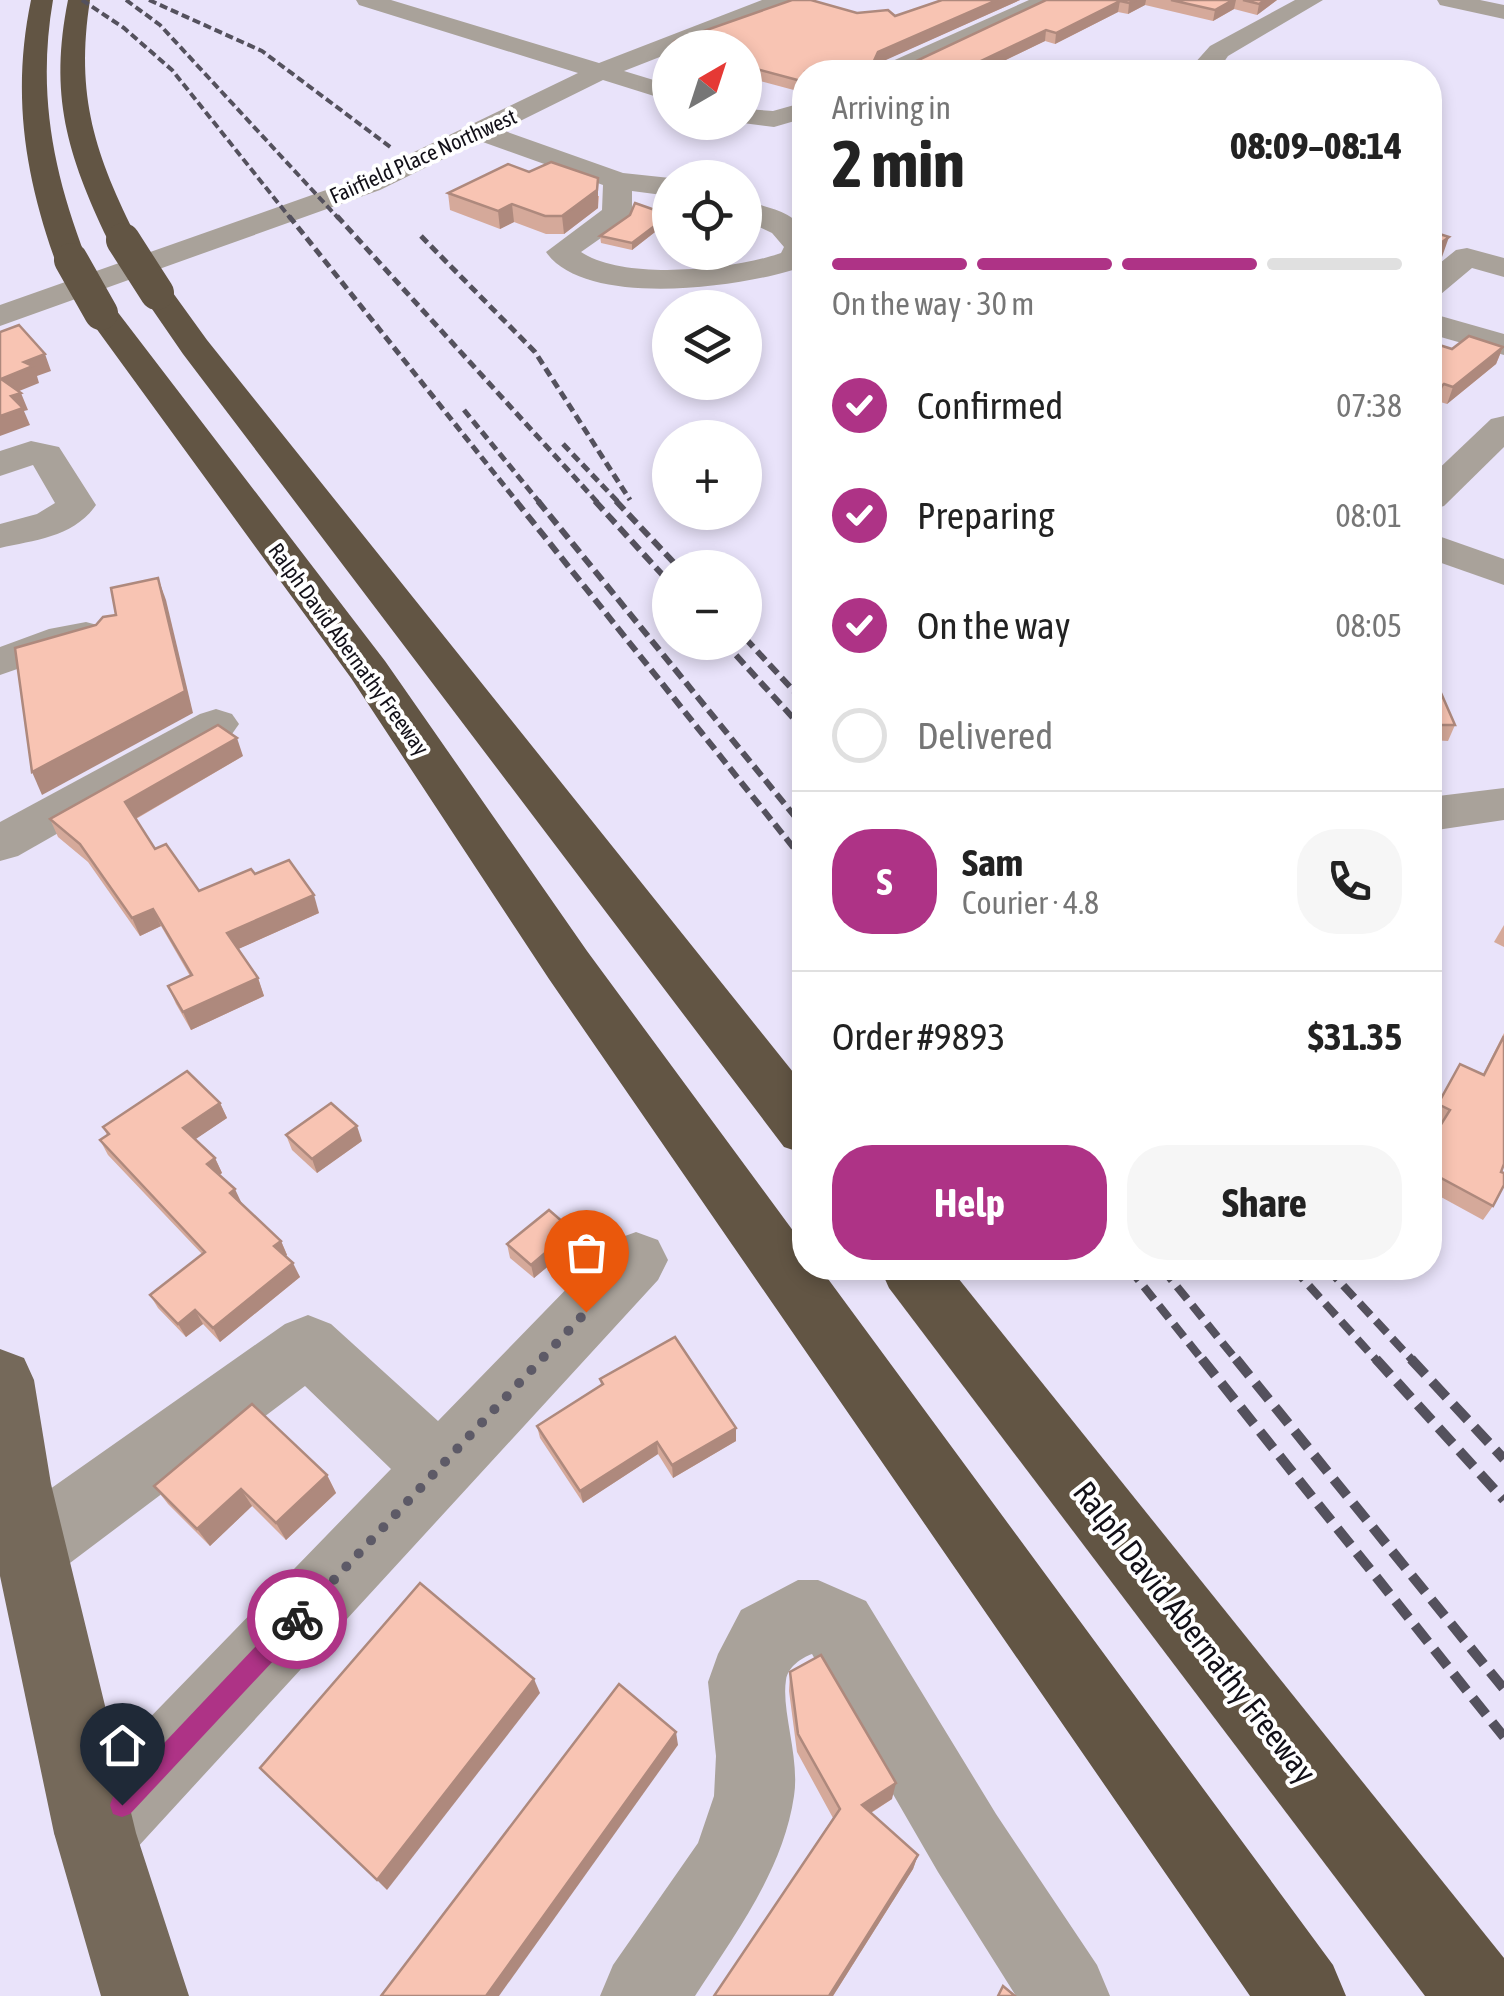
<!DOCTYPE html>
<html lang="en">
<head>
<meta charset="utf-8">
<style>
	body { margin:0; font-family:"Asap Condensed",sans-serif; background:#f6f6f6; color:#222; height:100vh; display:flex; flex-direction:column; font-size:38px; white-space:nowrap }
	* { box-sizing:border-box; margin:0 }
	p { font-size:32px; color:#767676 }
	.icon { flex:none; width:55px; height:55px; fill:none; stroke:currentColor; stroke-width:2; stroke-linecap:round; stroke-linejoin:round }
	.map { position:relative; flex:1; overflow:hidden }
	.drawer { position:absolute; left:792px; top:60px; width:650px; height:1220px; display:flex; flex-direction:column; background:#fff; border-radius:40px; box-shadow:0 5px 15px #0003 }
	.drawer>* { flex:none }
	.needle { width:65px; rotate:39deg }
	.controls { position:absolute; left:652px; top:30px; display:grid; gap:20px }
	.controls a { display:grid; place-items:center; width:110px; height:110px; border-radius:50%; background:#fff; box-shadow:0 5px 15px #0003; font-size:50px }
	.pin { position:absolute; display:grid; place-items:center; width:85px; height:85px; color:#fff; margin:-102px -42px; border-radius:50% 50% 50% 0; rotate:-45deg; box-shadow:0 0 10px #0007 }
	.pin .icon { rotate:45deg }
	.courier { position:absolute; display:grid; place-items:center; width:100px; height:100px; margin:-50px; border:8px solid #ae3386; border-radius:50%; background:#fff; color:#222; box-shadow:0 2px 12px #0007 }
	.headline em { font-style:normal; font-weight:700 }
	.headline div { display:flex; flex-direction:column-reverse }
	.headline { display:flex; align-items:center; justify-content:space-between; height:170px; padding:0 40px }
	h1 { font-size:65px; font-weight:700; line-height:75px }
	.bar { display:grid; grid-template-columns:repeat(4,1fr); gap:15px 10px; align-content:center; height:120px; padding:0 40px }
	.bar i { height:12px; border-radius:8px; background:#e0e0e0 }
	.bar .on { background:#ae3386 }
	.bar p { grid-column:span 4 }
	.line { display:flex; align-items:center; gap:25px; padding:0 40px; border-top:2px solid #e0e0e0 }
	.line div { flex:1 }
	.round { display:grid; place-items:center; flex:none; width:105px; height:105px; border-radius:40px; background:#f6f6f6 }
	ol { padding:0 40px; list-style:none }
	li { display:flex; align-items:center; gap:30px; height:110px }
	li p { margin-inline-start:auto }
	li .icon { padding:10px; border-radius:50%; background:#ae3386; color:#fff; stroke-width:4 }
	li:last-child { color:#767676 }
	li i { width:55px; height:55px; border:5px solid #e0e0e0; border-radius:50% }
	.action { display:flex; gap:20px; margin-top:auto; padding:20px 40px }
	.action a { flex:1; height:115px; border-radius:40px; background:#ae3386; color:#fff; font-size:40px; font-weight:700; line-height:115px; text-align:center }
	.action a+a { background:#f6f6f6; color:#222 }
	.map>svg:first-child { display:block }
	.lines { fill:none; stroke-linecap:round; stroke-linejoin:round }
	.minor { fill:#a9a29a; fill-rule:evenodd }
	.major { fill:#75695a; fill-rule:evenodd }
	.highway { fill:#625544; fill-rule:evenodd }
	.rail-far4 { stroke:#54515d; stroke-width:4; stroke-dasharray:8 4; stroke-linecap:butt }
	.rail-far3 { stroke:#54515d; stroke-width:5; stroke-dasharray:9 5; stroke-linecap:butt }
	.rail-far2 { stroke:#54515d; stroke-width:6; stroke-dasharray:12 6; stroke-linecap:butt }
	.rail-far1 { stroke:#54515d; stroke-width:8; stroke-dasharray:16 8; stroke-linecap:butt }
	.rail { stroke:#54515d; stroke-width:10; stroke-dasharray:21 10; stroke-linecap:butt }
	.highway-bridge { stroke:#625544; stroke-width:34 }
	.wall { fill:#d5a99a }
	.shaded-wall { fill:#ae897d }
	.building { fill:#f8c4b3; stroke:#ae897d; stroke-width:2.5 }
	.route { fill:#ae3386 }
	.done { stroke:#5d5a67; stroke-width:10; stroke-dasharray:0 18 }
	.labels { text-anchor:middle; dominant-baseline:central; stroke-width:8; stroke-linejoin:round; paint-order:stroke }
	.far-street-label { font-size:22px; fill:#121018; stroke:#fff }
	.near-street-label { font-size:32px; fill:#121018; stroke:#fff }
</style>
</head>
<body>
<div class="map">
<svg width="1504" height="1996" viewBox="0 0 1504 1996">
	<rect width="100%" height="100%" fill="#e9e3fa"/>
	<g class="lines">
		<g class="minor">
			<path d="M 356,0 L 391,0 L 599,63 L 762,0 L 793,0 L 790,5 L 683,48 L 670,48 L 670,53 L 624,71 L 670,85 L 670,101 L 603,80 L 502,130 L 623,173 L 670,178 L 670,196 L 632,191 L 632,213 L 628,219 L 581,252 C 624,281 733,270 781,253 L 784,247 L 772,233 L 745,220 L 745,201 C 763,206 797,212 804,232 C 808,240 805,256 805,266 C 748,287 586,310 546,252 L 602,210 L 603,185 L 480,141 L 380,190 L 0,326 L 0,305 L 360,178 L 578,73 L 359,5 Z"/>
			<path d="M 1029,0 L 1059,0 L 908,72 L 875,72 L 879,67 Z"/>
			<path d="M 1295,0 L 1323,0 L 1228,56 L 1217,72 L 1193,72 L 1193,65 L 1210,46 Z"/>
			<path d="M 1437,0 L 1480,0 L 1504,5 L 1504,19 L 1440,5 Z"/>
			<path d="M 805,102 L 805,118 L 774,127 L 735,122 L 745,122 L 745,109 L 773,111 Z"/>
			<path d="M 1467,248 L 1504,258 L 1504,277 L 1472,268 L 1441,294 L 1430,297 L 1430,271 L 1456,250 Z"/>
			<path d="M 1430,313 L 1504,334 L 1504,355 L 1430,334 Z"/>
			<path d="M 1504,416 L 1504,447 L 1444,506 L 1430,510 L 1430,477 L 1491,419 Z"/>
			<path d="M 31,441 L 59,447 L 96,505 C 74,537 35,540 0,548 L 0,524 L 37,514 L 55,503 L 33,465 L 0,476 L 0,451 Z"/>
			<path d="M 1430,533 L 1504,559 L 1504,585 L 1430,559 Z"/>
			<path d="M 86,622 L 101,626 L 108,635 L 101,644 L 72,650 L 0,675 L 0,647 L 49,629 Z"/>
			<path d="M 216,709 L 232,714 L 239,724 L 232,734 L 18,856 L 0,861 L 0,822 L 200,714 Z"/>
			<path d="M 1504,788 L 1504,820 L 1430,831 L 1430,797 Z"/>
			<path d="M 636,1232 L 658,1240 L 668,1260 L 658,1280 L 124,1862 L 95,1874 L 66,1862 L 54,1833 L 66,1804 L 391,1469 L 305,1386 L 58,1572 L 32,1582 L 6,1572 C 0,1553 0,1539 6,1520 L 285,1324 L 308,1315 L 331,1324 L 438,1421 L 614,1240 Z"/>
			<path d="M 798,1580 L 818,1580 L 866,1601 L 996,1814 L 1097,1965 L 1110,1996 L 1016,1996 L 938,1872 L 812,1654 C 801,1658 788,1667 786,1680 C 781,1711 800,1757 794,1796 C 783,1871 735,1934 695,1996 L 600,1996 L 613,1965 L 698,1843 L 714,1796 L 716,1756 L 708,1682 L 718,1654 L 741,1610 Z"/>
		</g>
		<path class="major" d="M 0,1349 L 24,1358 L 34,1380 L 51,1484 L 136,1833 L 189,1996 L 101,1996 L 54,1833 L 0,1576 Z"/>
		<g class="highway">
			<path d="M 31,0 L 53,0 C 37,93 53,173 87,260 L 82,267 L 60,267 L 55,260 C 24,172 12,92 31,0 Z"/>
			<path d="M 68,0 L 90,0 C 75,96 95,155 138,240 L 134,246 L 112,246 L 108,240 C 67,154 49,95 68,0 Z"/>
			<path d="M 157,283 L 168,286 L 207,340 L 805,1087 L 805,1154 L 784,1147 L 183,354 L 141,293 L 146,286 Z"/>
			<path d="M 101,303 L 113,306 L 385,661 L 587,951 L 805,1247 L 805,1268 L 820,1268 L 1333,1965 L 1346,1996 L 1250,1996 L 549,979 L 351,678 L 85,313 L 89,306 Z"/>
			<path d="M 880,1268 L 950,1268 L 1504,1958 L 1504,1996 L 1425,1996 L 889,1288 Z"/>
		</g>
		<g class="rail-far4">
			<path d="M 82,0 L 124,28 L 172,70 L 291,219"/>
			<path d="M 126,0 L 160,25 L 339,219"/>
			<path d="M 149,0 L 262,51 L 393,149"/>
		</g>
		<g class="rail-far3">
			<path d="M 289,216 L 518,503"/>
			<path d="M 337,216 L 598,503"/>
			<path d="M 421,236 L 535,352 L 630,500"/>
			<path d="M 464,410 L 540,503"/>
			<path d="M 563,444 L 619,503"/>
		</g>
		<g class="rail-far2">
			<path d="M 516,501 L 805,862"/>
			<path d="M 538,501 L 805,829"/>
			<path d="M 595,501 L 670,583"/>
			<path d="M 616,501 L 679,568"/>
			<path d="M 745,638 L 805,703"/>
			<path d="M 724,642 L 805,731"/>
		</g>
		<g class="rail-far1">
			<path d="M 1129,1268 L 1204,1362"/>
			<path d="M 1162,1268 L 1238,1362"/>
			<path d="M 1293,1268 L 1378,1362"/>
			<path d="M 1327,1268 L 1414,1362"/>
		</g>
		<g class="rail">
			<path d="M 1202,1359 L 1504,1737"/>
			<path d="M 1236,1359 L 1504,1689"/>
			<path d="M 1376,1359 L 1504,1500"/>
			<path d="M 1411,1359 L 1504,1459"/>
		</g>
		<g class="highway-bridge">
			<path d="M 123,240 L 157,293"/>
			<path d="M 71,260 L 101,313"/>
		</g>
	</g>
	<g class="wall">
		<path d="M 792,0 L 811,0 L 857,13 L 888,10 L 895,16 L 942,0 L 1020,0 L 878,63 L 910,64 L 1046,0 L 1277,0 L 1257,15 L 1234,9 L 1213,21 L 1145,5 L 1128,14 L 1118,12 L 1055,44 L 1045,41 L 981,72 L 805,72 L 805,93 L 745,77 L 745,48 L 670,48 L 670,57 L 670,46 L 675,41 Z"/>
		<path d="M 448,193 L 599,196 L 598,208 L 564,234 L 546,234 L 514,222 L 500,229 L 450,210 Z"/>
		<path d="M 669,215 L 669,221 L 632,250 L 601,243 L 600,236 Z"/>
		<path d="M 1430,342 L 1452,349 L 1503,347 L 1496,364 L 1447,404 L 1437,401 L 1430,408 Z"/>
		<path d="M 1430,693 L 1455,725 L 1448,741 L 1430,740 Z"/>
		<path d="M 243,756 L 136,819 L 155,849 L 199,891 L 255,874 L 319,913 L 238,949 L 258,978 L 264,996 L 191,1030 L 176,1004 L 168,986 L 190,976 L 161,926 L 140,936 L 88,862 L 58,837 L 50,819 Z"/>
		<path d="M 1504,925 L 1504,947 L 1494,942 Z"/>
		<path d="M 1504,1033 L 1504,1164 L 1501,1172 L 1493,1206 L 1483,1220 L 1430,1191 L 1430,1142 L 1441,1124 L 1430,1119 L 1460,1064 L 1483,1074 Z"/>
		<path d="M 220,1103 L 227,1118 L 195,1139 L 215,1158 L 222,1173 L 219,1175 L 242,1204 L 281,1241 L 287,1255 L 286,1256 L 300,1277 L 220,1342 L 203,1324 L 186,1337 L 158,1308 L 150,1295 L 202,1254 L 108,1155 L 100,1140 L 107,1135 L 103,1127 Z"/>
		<path d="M 286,1135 L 362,1141 L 317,1173 L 292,1150 Z"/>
		<path d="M 572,1230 L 575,1244 L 534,1278 L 510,1258 L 507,1244 Z"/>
		<path d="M 600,1379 L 736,1428 L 736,1441 L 673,1478 L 658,1454 L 583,1503 L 540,1438 L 537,1426 L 601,1385 Z"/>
		<path d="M 327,1475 L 336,1493 L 286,1540 L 252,1506 L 210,1546 L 168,1504 L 154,1486 Z"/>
		<path d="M 790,1672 L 892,1799 L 871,1813 L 918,1855 L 913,1869 L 833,1996 L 714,1996 L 833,1818 L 797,1752 L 789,1691 Z"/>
	</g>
	<g class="shaded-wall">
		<path d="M 997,0 L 1020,0 L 877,64 L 873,63 L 878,52 Z"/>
		<path d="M 1136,0 L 1146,0 L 1145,5 L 1128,14 L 1129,3 Z"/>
		<path d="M 1233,0 L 1236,0 L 1234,9 L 1213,21 L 1215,10 Z"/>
		<path d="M 1265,0 L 1277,0 L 1257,15 L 1259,4 Z"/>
		<path d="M 1120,1 L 1118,12 L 1055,44 L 1056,33 Z"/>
		<path d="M 1046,30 L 1045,41 L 981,72 L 958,72 Z"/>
		<path d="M 598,178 L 598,208 L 564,234 L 562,216 Z"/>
		<path d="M 512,204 L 514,222 L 500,229 L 498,211 Z"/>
		<path d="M 669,215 L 669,221 L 632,250 L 632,243 Z"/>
		<path d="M 1449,237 L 1442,257 L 1430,268 L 1430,261 L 1434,248 Z"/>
		<path d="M 1503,347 L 1496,364 L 1447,404 L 1453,387 Z"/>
		<path d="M 45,354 L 51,371 L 37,376 L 39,383 L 7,396 L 1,379 L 24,362 Z"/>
		<path d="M 1444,384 L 1437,401 L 1430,408 L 1430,396 Z"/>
		<path d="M 21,393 L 28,410 L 24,411 L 30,425 L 0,436 L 0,416 L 11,396 Z"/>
		<path d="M 158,578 L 166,600 L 193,713 L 42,795 L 32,772 Z"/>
		<path d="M 237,738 L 243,756 L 133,820 L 125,802 Z"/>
		<path d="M 314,895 L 319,913 L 234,951 L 227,933 Z"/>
		<path d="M 153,909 L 161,926 L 140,936 L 132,918 Z"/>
		<path d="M 258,978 L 264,996 L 191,1030 L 183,1012 Z"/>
		<path d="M 220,1103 L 227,1118 L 190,1143 L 183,1128 Z"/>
		<path d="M 357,1126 L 362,1141 L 317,1173 L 312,1159 Z"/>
		<path d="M 215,1158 L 222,1173 L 214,1179 L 207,1164 Z"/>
		<path d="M 235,1189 L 242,1204 L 230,1193 Z"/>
		<path d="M 572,1230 L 575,1244 L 534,1278 L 531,1265 Z"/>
		<path d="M 281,1241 L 287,1255 L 281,1260 L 274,1246 Z"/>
		<path d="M 293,1263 L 300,1277 L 220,1342 L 213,1328 Z"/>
		<path d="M 195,1310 L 203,1324 L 186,1337 L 178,1324 Z"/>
		<path d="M 736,1428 L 736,1441 L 673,1478 L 672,1465 Z"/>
		<path d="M 657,1442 L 658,1454 L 583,1503 L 580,1491 Z"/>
		<path d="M 327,1475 L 336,1493 L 286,1540 L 276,1523 Z"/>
		<path d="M 241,1489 L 252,1506 L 210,1546 L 197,1529 Z"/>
		<path d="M 534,1679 L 540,1693 L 387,1890 L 377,1880 Z"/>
		<path d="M 676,1732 L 678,1745 L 499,1996 L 486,1996 Z"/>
		<path d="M 896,1783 L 892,1799 L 859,1820 L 862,1805 Z"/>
		<path d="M 918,1855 L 913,1869 L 833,1996 L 829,1996 Z"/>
	</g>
	<g class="building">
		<path d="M 792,0 L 811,0 L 857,13 L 888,10 L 895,16 L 942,0 L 997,0 L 878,52 L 873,63 L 910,64 L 1046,0 L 1136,0 L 1129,3 L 1120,1 L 1056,33 L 1046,30 L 958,72 L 805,72 L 805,82 L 745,66 L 745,48 L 676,48 L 670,46 L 675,41 Z"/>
		<path d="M 1171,0 L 1233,0 L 1215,10 Z"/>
		<path d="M 1243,0 L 1265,0 L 1259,4 Z"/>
		<path d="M 551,162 L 598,178 L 597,190 L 562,216 L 545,216 L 512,204 L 498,211 L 448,193 L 508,164 L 529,172 Z"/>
		<path d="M 635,203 L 669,215 L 632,243 L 600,236 L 630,215 Z"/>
		<path d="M 1430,231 L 1449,237 L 1434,248 L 1433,259 L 1430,261 Z"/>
		<path d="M 19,325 L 45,354 L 24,362 L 33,366 L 1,379 L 21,393 L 11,396 L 23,408 L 0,416 L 0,332 Z"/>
		<path d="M 1469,336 L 1503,347 L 1453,387 L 1444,384 L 1430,396 L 1430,342 L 1452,349 Z"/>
		<path d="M 158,578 L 185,691 L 32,772 L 15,648 L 96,625 L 103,617 L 116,615 L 111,588 Z"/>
		<path d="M 1430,693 L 1441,693 L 1455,725 L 1430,725 Z"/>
		<path d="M 218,725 L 237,738 L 125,802 L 155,849 L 166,844 L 199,891 L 251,869 L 255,874 L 289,860 L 314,895 L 227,933 L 258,978 L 183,1012 L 168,986 L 192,975 L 153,909 L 132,918 L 80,844 L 50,819 Z"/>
		<path d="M 1504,1036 L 1504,1164 L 1501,1172 L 1504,1173 L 1504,1185 L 1493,1206 L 1430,1172 L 1430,1142 L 1450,1110 L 1438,1104 L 1460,1064 L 1484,1075 Z"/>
		<path d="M 187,1071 L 220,1103 L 183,1128 L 215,1158 L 207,1164 L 235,1189 L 230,1193 L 281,1241 L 274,1246 L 293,1263 L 213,1328 L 195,1310 L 178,1324 L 150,1295 L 205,1252 L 100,1140 L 109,1134 L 103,1127 Z"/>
		<path d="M 331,1103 L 357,1126 L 312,1159 L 286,1135 Z"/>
		<path d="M 549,1210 L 572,1230 L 531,1265 L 507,1244 Z"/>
		<path d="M 675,1337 L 736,1428 L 672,1465 L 657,1442 L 580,1491 L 537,1426 L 603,1384 L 600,1379 Z"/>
		<path d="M 252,1404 L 327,1475 L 276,1523 L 241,1489 L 197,1529 L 154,1486 Z"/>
		<path d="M 420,1583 L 534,1679 L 377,1880 L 260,1768 Z"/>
		<path d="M 821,1655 L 896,1783 L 862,1805 L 918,1855 L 829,1996 L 714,1996 L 840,1809 L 798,1734 L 790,1672 Z"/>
		<path d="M 619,1684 L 676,1732 L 486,1996 L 381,1996 Z"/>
		<path d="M 1003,1986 L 1015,1996 L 998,1996 Z"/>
	</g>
	<path class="route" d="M 297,1608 L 305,1611 L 308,1619 L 305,1627 L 130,1814 L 122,1817 L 113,1814 L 110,1805 L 113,1797 L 289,1611 Z"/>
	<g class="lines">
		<path class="done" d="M 297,1619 L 586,1312"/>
	</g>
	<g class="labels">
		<g class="far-street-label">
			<text transform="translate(423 156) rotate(-24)">Fairfield Place Northwest</text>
			<text transform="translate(349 649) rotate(54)">Ralph David Abernathy Freeway</text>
		</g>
		<g class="near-street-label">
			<text transform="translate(1195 1632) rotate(52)">Ralph David Abernathy Freeway</text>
		</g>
	</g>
</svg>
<div class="controls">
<a><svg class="needle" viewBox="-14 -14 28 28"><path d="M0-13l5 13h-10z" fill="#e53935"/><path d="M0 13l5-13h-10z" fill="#767676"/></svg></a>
<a><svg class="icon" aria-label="locate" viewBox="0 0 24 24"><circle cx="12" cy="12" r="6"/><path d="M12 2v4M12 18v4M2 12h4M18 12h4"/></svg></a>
<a><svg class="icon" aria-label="layers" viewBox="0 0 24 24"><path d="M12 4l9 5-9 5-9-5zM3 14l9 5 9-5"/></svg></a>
<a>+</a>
<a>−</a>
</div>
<div class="pin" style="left:586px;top:1312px;background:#ea580c"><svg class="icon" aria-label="bag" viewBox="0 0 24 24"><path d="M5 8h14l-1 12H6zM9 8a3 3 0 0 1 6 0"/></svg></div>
<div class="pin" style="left:122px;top:1805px;background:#1f2937"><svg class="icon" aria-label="home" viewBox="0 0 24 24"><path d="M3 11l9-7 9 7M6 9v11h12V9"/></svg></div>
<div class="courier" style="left:297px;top:1619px"><svg class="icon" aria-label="bike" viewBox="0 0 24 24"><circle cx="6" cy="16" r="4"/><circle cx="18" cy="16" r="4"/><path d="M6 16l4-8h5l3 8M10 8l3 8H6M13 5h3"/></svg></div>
<section class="drawer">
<div class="headline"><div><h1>2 min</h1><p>Arriving in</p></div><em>08:09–08:14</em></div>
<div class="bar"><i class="on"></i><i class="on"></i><i class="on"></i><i></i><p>On the way · 30 m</p></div>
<ol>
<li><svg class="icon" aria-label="check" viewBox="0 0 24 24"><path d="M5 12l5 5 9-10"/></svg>Confirmed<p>07:38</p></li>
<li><svg class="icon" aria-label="check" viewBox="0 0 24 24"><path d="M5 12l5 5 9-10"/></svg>Preparing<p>08:01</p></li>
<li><svg class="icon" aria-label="check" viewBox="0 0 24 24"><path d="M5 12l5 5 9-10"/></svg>On the way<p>08:05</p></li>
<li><i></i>Delivered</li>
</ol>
<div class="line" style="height:180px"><b class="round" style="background:#ae3386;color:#fff">S</b><div><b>Sam</b><p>Courier · 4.8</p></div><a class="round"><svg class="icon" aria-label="phone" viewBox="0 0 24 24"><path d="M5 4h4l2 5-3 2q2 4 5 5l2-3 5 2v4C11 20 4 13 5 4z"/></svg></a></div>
<div class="line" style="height:130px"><div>Order #9893</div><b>$31.35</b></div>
<div class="action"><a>Help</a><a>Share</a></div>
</section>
</div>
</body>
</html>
